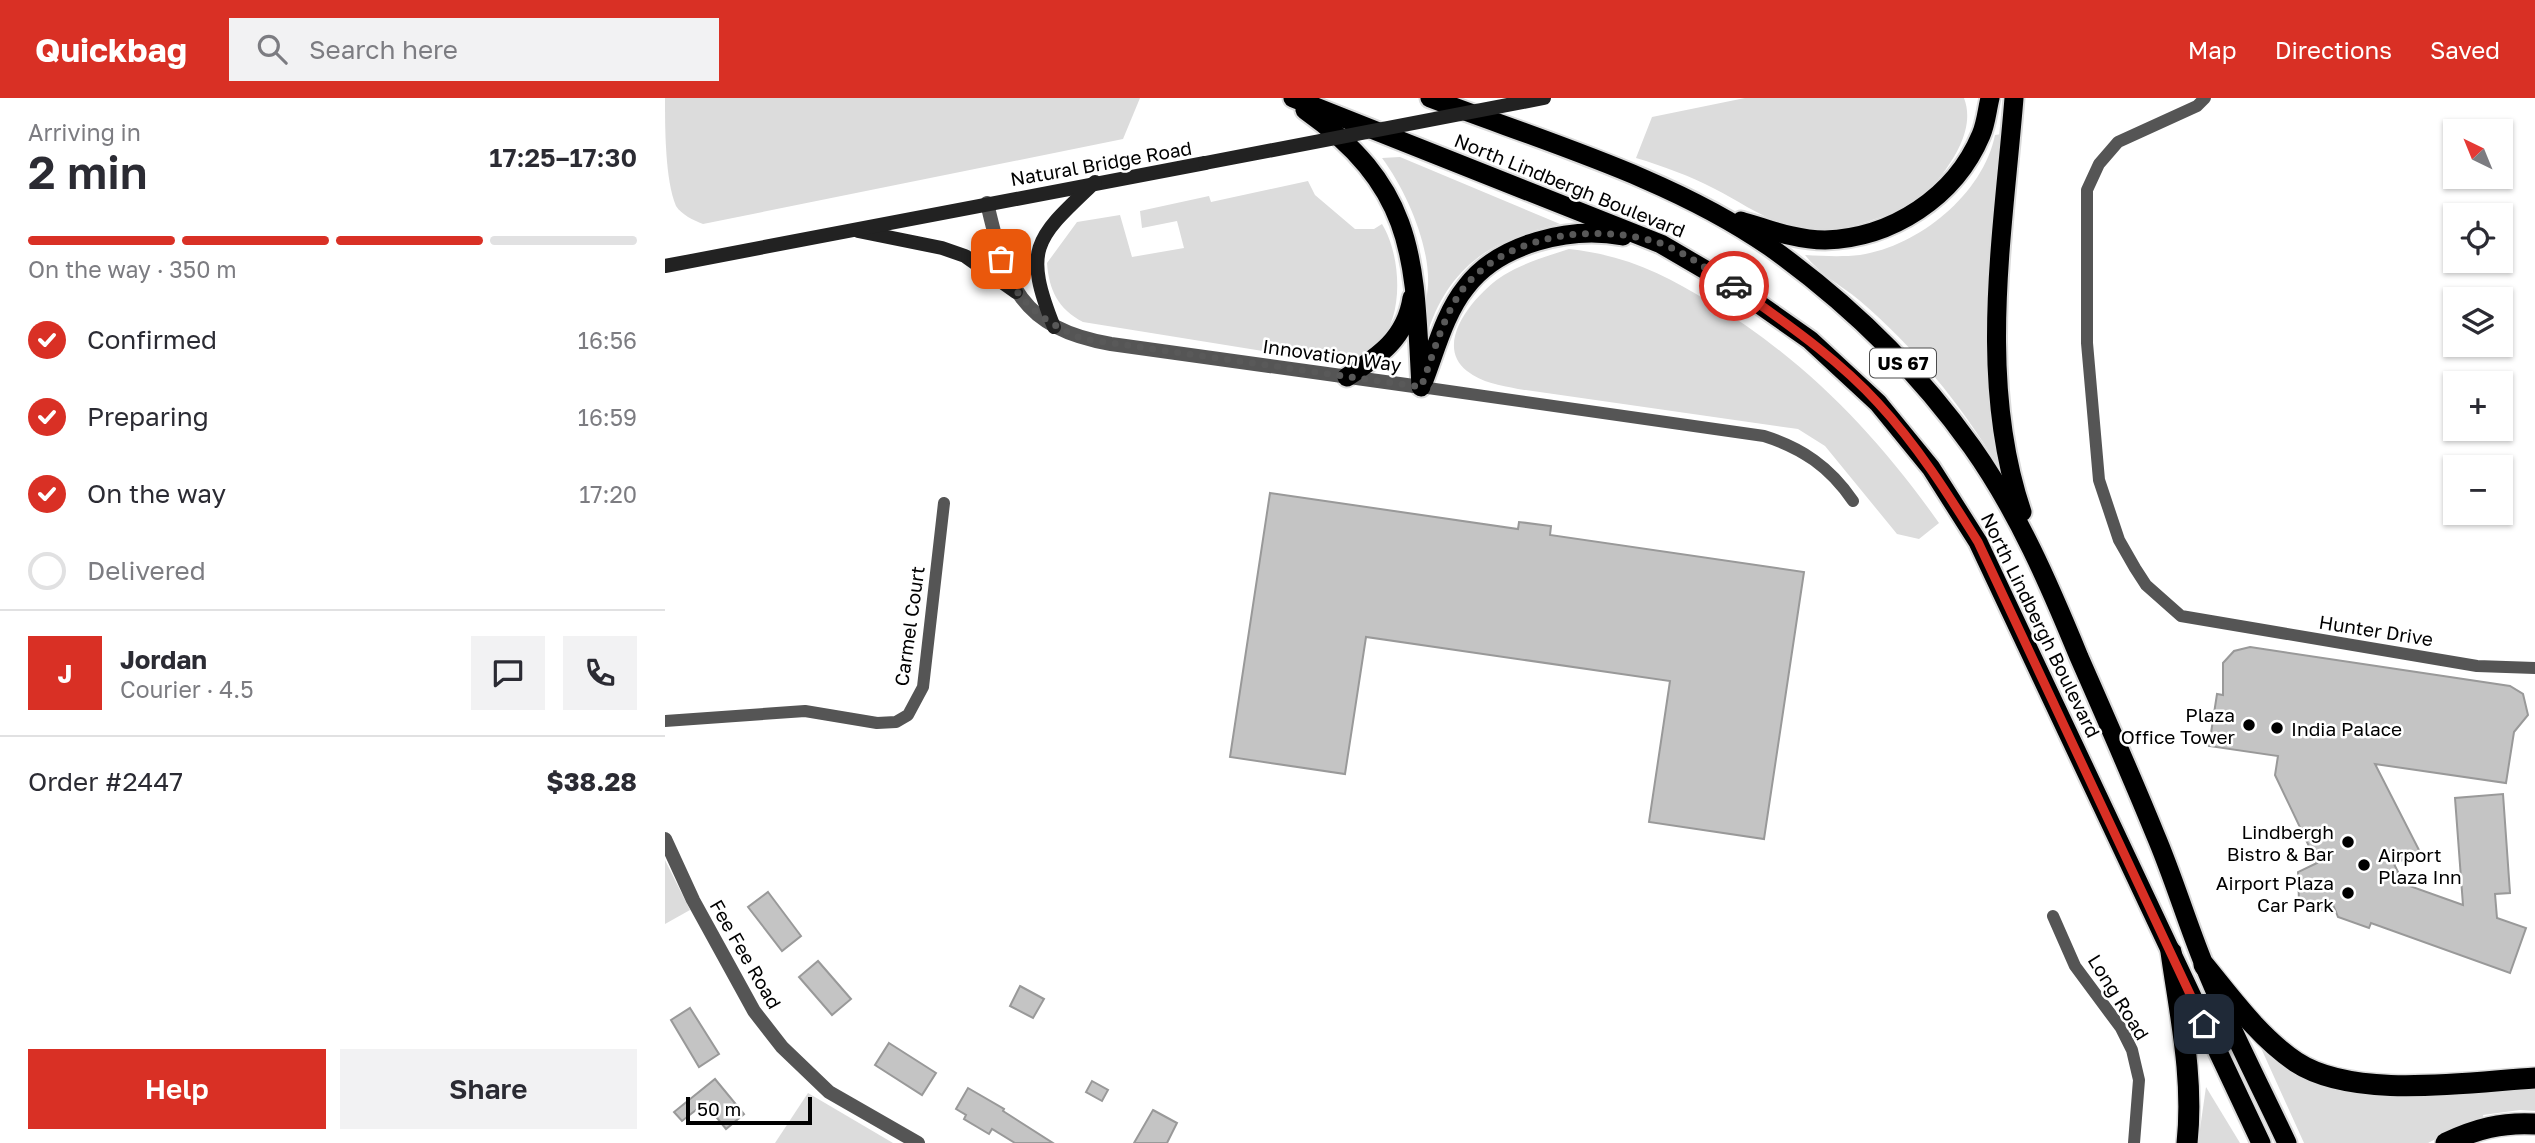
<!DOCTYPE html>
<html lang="en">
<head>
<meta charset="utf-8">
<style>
	body { margin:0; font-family:"Golos Text",sans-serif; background:#f2f2f3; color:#2b2b33; height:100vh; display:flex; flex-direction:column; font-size:26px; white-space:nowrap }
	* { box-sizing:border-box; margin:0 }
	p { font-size:23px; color:#7c7c81 }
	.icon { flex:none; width:38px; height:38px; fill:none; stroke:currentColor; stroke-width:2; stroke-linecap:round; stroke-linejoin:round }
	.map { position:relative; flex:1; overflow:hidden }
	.sheet { display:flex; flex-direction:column; background:#fff; width:665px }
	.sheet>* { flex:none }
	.needle { width:46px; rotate:317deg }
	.fabs { position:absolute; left:1778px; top:21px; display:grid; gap:14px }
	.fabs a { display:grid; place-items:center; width:70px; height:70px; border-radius:0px; background:#fff; box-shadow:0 2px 5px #0004; font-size:35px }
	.scale { position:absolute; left:21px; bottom:18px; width:126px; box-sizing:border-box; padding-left:7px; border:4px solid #000; border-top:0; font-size:19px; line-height:24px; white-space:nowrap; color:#000; -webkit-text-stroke:5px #fff; paint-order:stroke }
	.pin { position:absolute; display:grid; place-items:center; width:60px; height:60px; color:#fff; margin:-30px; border-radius:14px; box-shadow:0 4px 10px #0006 }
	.courier { position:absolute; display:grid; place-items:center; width:70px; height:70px; margin:-35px; border:5px solid #d93025; border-radius:50%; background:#fff; color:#222; box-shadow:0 2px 9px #0007 }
	.overview em { font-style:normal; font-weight:600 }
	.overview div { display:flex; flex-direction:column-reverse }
	.overview { display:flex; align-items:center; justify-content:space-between; height:119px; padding:0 28px }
	h1 { font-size:46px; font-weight:600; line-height:52px }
	.bar { display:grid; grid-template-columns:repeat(4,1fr); gap:10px 7px; align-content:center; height:84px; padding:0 28px }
	.bar i { height:9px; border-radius:5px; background:#e1e1e2 }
	.bar .current { background:#d93025 }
	.bar p { grid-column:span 4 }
	.line { display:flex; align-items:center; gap:18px; padding:0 28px; border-top:2px solid #e1e1e2 }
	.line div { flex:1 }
	.round { display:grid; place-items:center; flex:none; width:74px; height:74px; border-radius:0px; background:#f2f2f3 }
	ol { padding:0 28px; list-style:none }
	li { display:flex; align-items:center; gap:21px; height:77px }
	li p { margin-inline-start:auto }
	li .icon { padding:7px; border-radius:50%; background:#d93025; color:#fff; stroke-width:4 }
	li:last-child { color:#7c7c81 }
	li i { width:38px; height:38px; border:4px solid #e1e1e2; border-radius:50% }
	.primary-button { display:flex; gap:14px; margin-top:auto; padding:14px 28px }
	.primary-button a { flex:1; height:80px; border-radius:0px; background:#d93025; color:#fff; font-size:28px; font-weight:600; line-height:80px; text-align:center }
	.primary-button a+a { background:#f2f2f3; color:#2b2b33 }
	header { display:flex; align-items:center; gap:42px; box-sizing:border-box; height:98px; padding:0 35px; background:#d93025; color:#fff }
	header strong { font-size:33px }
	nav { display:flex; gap:38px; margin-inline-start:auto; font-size:24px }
	.search { width:490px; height:63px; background:#f2f2f3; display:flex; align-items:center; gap:18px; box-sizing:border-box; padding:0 24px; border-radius:0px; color:#7c7c81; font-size:26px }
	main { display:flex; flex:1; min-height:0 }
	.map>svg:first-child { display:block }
	.green { fill:#dcdcdc }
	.building { fill:#c4c4c4; stroke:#999; stroke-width:2 }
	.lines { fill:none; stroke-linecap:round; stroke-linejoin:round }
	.trunk-casing { stroke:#dbdbdb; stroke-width:23 }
	.motorway-casing { stroke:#dbdbdb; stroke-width:24 }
	.minor { stroke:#555; stroke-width:12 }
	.tertiary { stroke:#555; stroke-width:14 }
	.secondary { stroke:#222; stroke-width:14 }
	.trunk { stroke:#000; stroke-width:19 }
	.motorway { stroke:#000; stroke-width:21 }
	.secondary-bridge { stroke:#222; stroke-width:14 }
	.done { stroke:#595959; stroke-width:7; stroke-dasharray:0 12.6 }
	.route { stroke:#d93025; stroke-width:9 }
	.poi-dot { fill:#000; stroke:#fff; stroke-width:2.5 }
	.labels { text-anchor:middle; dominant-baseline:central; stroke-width:5; stroke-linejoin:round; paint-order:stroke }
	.shield { fill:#fff; stroke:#4c4c4c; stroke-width:2 }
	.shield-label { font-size:18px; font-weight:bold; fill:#000 }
	.street-label { font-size:19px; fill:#000; stroke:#fff }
	.poi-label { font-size:19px; fill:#000; stroke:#fff; text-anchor:end }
</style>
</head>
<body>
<header>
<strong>Quickbag</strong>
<div class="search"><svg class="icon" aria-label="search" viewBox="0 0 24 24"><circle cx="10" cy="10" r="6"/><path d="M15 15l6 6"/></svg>Search here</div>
<nav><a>Map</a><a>Directions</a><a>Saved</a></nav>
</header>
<main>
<section class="sheet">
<div class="overview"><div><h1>2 min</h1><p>Arriving in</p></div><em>17:25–17:30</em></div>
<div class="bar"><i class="current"></i><i class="current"></i><i class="current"></i><i></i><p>On the way · 350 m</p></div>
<ol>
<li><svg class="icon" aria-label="check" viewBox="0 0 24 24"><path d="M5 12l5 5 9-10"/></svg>Confirmed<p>16:56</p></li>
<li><svg class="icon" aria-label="check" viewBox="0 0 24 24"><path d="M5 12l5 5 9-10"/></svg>Preparing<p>16:59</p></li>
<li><svg class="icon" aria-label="check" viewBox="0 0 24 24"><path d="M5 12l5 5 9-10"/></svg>On the way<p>17:20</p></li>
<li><i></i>Delivered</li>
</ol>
<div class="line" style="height:126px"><b class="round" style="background:#d93025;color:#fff">J</b><div><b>Jordan</b><p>Courier · 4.5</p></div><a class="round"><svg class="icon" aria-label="chat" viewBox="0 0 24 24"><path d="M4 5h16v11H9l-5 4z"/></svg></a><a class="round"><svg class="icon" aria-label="phone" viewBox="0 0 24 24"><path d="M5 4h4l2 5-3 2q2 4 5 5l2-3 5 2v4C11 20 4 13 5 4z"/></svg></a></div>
<div class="line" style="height:91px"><div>Order #2447</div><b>$38.28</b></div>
<div class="primary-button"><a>Help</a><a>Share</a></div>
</section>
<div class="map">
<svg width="1870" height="1045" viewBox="0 0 1870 1045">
	<rect width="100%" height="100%" fill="#fff"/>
	<g class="green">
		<path d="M 0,0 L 475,0 L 458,41 L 38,126 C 28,122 17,117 11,108 C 0,82 0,30 0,0 Z"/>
		<path d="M 1080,0 L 1299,0 C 1309,26 1294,53 1279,74 C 1263,96 1237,113 1210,121 C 1188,129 1156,136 1132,130 C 1102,123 1077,105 1050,91 C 1025,78 998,68 971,60 L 987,19 Z"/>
		<path d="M 1337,36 C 1322,147 1312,255 1337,365 L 1333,368 C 1295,305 1250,250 1194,202 C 1176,187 1155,177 1140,157 C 1158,158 1177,159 1195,157 C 1254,148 1318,96 1330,37 Z"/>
		<path d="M 735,59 L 895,126 C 829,140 785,167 763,233 L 758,231 C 758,216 762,202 763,187 C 765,147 741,92 717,60 Z"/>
		<path d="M 643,83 L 650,97 L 690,131 L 709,131 L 717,126 C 736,157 740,218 713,246 C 704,255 690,261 679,266 L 418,224 C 393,211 384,192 382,165 L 412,124 L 455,117 L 467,159 L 519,150 L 512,123 L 477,130 L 475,113 L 544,98 L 546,104 Z"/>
		<path d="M 904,151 C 960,157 999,176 1046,205 C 1140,262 1211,336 1274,425 L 1254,441 L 1232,436 L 1160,348 L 1133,331 L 853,291 C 835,287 817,285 802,273 C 766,245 813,193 839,177 C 859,165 882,158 904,151 Z"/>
		<path d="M 0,762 L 25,812 L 0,826 Z"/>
		<path d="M 1596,950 C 1675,1017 1774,995 1870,990 L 1870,1013 L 1855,1012 L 1818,1017 L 1819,1022 L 1790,1031 L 1763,1045 L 1639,1045 Z"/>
		<path d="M 1541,989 L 1575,1045 L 1533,1045 Z"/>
		<path d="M 143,995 L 228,1045 L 110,1045 Z"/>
	</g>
	<g class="building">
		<path d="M 605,395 L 853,431 L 854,424 L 886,428 L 885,437 L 1139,474 L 1099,741 L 984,724 L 1005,583 L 701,539 L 680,676 L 565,659 Z"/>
		<path d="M 1585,549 L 1845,588 L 1858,596 L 1863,617 L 1849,634 L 1841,685 L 1710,666 L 1755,754 L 1729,766 L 1739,786 L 1798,807 L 1790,700 L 1838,696 L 1845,795 L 1830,796 L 1832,820 L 1861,830 L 1845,875 L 1706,825 L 1704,830 L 1673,819 L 1669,809 L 1660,813 L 1634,804 L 1633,774 L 1652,765 L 1610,677 L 1613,658 L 1544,648 L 1552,596 L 1558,597 L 1558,565 L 1569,553 Z"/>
		<path d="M 103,794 L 136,838 L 117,853 L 83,809 Z"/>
		<path d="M 153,863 L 186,901 L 167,917 L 134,879 Z"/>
		<path d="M 355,888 L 379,901 L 368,920 L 345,908 Z"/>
		<path d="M 25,910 L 54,956 L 34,969 L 6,922 Z"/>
		<path d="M 224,945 L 271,975 L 257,997 L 210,967 Z"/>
		<path d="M 50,981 L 79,1016 L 61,1031 L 40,1005 L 17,1023 L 9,1014 Z"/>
		<path d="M 427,983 L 443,992 L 437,1003 L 421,994 Z"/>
		<path d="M 303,990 L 339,1011 L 338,1013 L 388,1045 L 350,1045 L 327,1031 L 324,1036 L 299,1021 L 301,1017 L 291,1011 Z"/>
		<path d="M 488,1012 L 512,1025 L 502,1045 L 469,1045 Z"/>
	</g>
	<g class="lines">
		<defs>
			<g id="trunk">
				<path d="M 628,0 L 996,146 L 1068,188 L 1145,242 L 1213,305 L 1266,370 L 1313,444 L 1596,1045"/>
				<path d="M 765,0 C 877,43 1006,80 1105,149 C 1182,204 1252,272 1307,349 C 1353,414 1384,486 1414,559 C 1440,618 1466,677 1490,736 C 1508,778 1521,822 1538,864 C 1562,925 1594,985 1622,1045"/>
				<path d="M 1349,0 C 1338,137 1312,281 1357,414"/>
				<path d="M 640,12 C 753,92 749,163 756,289"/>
				<path d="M 1076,123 C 1103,131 1131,142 1160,142 C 1227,140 1290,99 1316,37 C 1321,26 1322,12 1325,0"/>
				<path d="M 682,279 C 714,258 741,240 747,200"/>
				<path d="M 759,282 C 771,251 780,215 801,189 C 834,145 906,128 958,138"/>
			</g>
			<g id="motorway">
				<path d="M 1506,854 C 1515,918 1529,980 1522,1045"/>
				<path d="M 1539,867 C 1567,901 1594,939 1631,964 C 1689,1002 1803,984 1870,980"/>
				<path d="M 1781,1045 C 1811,1031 1837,1024 1870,1026"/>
			</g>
		</defs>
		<use href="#trunk" class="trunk-casing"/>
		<use href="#motorway" class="motorway-casing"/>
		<g class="minor">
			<path d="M 1540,0 L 1532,8 L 1453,44 L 1434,66 L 1422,92 L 1422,245 L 1434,382 L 1454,442 L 1470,470 L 1481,487 L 1516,518 L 1812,568 L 1870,570"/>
			<path d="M 756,289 L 1099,338 C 1137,350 1165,369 1188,403"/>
			<path d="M 0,623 L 140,613 L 212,625 L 231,624 L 243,617 L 258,589 L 279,405"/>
			<path d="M 1388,818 L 1410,868 L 1456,930 L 1467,952 L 1474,982 L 1469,1045"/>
		</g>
		<g class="tertiary">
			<path d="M 322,105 C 341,187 355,230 446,246 L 756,289"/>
			<path d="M 0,741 L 28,802 L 89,913 L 117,949 L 164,994 L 253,1045"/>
		</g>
		<g class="secondary">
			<path d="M 193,133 L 277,150 L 300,158 L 351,194"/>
			<path d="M 0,168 L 540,65"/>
			<path d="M 389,229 C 357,149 371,140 430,84"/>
		</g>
		<use href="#trunk" class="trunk"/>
		<use href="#motorway" class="motorway"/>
		<path class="secondary-bridge" d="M 540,65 L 879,0"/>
	</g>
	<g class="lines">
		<path class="done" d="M 336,161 C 349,203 380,225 418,241 L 756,289 C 769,256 778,215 801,187 C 846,135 932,125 995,145 C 1020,154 1046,174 1069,188"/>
		<path class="route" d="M 1069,188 C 1119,224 1171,259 1213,305 C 1252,347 1283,396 1313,444 L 1539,926"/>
	</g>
	<g class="poi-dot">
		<circle cx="1584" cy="627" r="7"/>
		<circle cx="1612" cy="630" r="7"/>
		<circle cx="1683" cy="744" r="7"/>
		<circle cx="1699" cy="767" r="7"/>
		<circle cx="1683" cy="795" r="7"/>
	</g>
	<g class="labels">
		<rect class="shield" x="1205" y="250.5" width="66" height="29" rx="5"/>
		<g class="shield-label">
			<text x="1238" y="265">US 67</text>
		</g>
		<g class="street-label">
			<text transform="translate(436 65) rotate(-10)">Natural Bridge Road</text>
			<text transform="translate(905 87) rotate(22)">North Lindbergh Boulevard</text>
			<text transform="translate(667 257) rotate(8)">Innovation Way</text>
			<text transform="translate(1376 527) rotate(64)">North Lindbergh Boulevard</text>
			<text transform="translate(244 528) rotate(-82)">Carmel Court</text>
			<text transform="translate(1711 532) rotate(9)">Hunter Drive</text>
			<text transform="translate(81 856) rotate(60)">Fee Fee Road</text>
			<text transform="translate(1454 899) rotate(58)">Long Road</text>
		</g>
		<g class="poi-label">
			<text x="1570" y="616">Plaza<tspan x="1570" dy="22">Office Tower</tspan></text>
			<text x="1626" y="630" text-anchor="start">India Palace</text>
			<text x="1669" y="733">Lindbergh<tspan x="1669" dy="22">Bistro &amp; Bar</tspan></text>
			<text x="1713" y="756" text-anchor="start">Airport<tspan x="1713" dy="22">Plaza Inn</tspan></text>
			<text x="1669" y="784">Airport Plaza<tspan x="1669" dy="22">Car Park</tspan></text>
		</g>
	</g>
</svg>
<div class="fabs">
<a><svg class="needle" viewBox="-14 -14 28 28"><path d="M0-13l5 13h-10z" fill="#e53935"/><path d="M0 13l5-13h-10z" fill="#7c7c81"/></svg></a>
<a><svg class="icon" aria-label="locate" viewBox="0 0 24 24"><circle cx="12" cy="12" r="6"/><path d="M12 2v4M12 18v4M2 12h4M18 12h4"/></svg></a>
<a><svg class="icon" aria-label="layers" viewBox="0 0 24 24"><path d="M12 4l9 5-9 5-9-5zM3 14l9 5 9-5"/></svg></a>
<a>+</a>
<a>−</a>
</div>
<div class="scale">50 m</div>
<div class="pin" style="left:336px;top:161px;background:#ea580c"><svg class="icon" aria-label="bag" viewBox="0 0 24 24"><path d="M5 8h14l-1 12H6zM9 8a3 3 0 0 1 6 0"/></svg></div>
<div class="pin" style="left:1539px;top:926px;background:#1f2937"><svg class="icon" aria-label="home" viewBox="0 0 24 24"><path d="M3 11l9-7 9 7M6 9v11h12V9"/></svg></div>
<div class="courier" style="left:1069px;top:188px"><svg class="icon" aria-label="car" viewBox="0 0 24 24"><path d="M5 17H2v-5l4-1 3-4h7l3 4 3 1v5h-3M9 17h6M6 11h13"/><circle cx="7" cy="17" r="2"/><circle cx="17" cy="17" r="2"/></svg></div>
</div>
</main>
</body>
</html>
